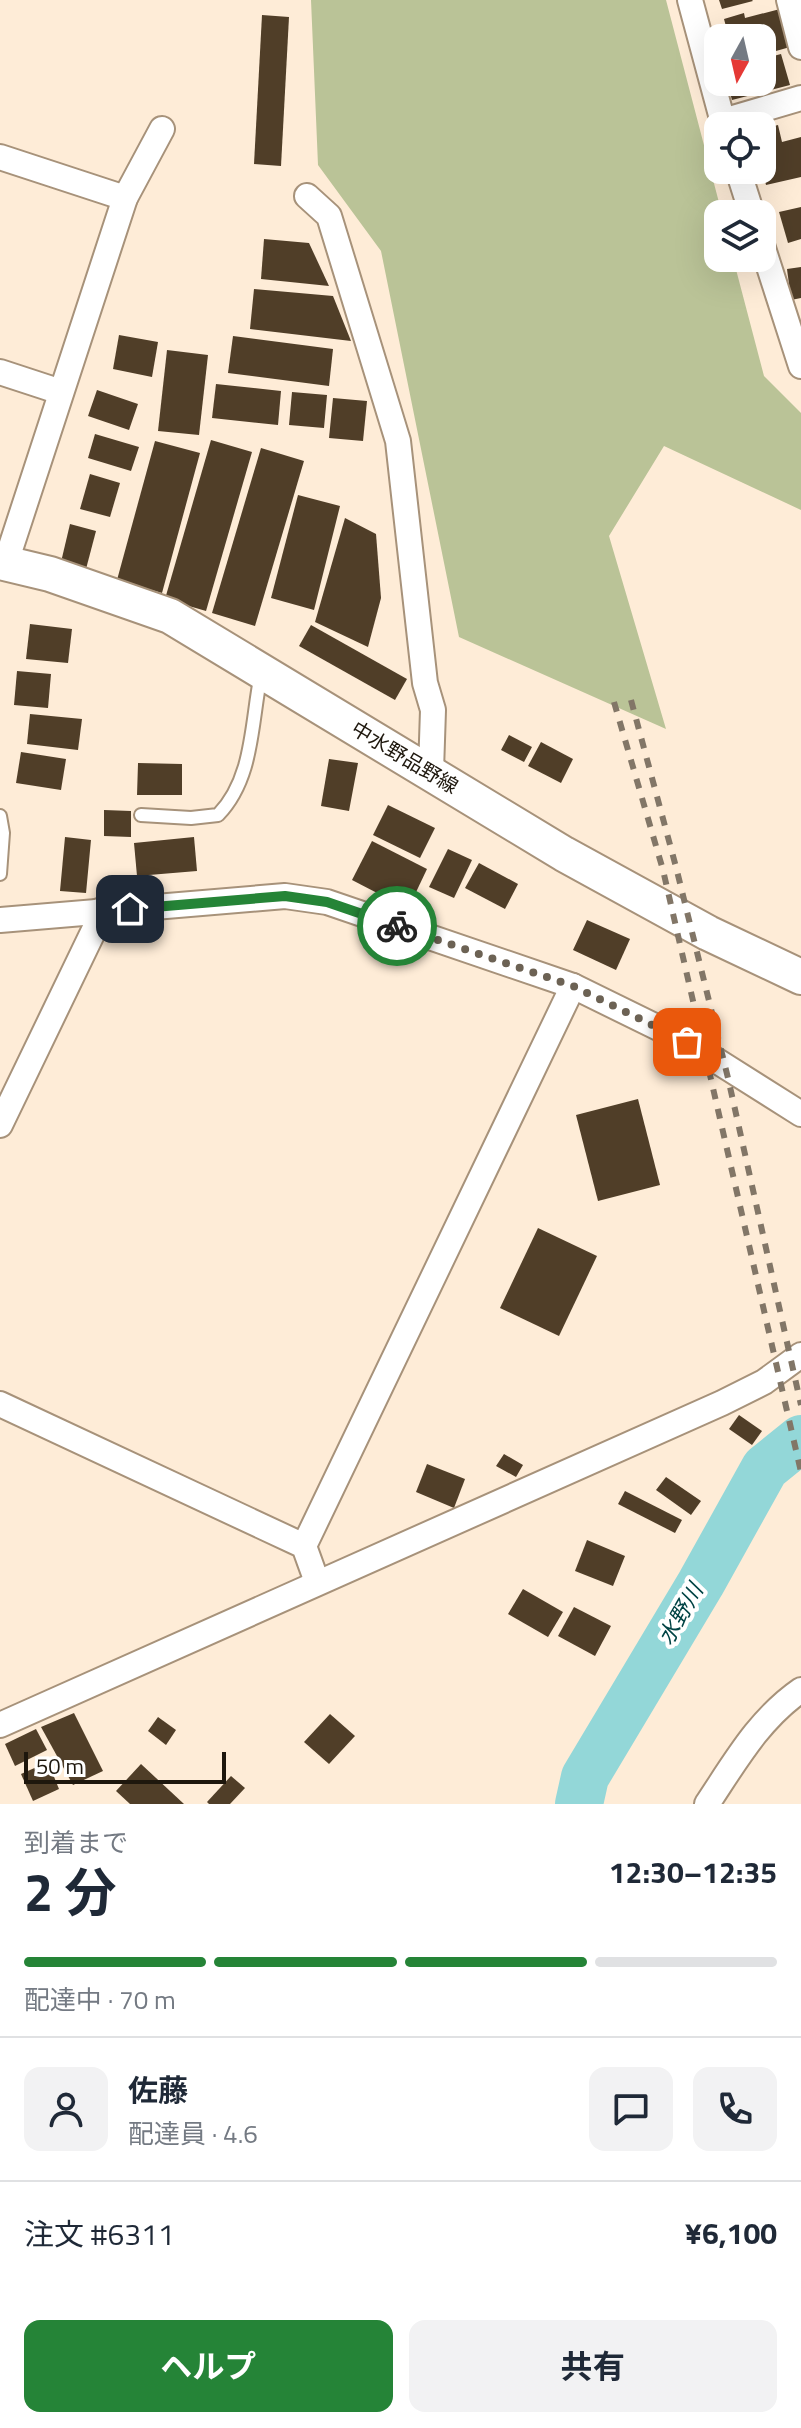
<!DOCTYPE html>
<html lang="ja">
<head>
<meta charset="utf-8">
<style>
	body { margin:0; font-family:"Titillium Web","Noto Sans JP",sans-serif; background:#f2f2f3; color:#1f2937; height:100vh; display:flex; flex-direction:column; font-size:30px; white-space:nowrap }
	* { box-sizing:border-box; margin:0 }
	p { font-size:26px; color:#747a83 }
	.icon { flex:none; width:44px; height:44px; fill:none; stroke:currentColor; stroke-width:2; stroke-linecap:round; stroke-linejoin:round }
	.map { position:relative; height:1804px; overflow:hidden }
	.sheet { display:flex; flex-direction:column; background:#fff; flex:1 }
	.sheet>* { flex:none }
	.needle { width:52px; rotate:188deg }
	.tools { position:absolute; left:704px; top:24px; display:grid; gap:16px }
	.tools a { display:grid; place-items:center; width:72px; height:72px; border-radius:16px; background:#fff; box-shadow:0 8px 32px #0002; font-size:40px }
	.scale { position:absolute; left:24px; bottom:20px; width:202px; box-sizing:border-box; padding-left:8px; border:4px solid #1e170d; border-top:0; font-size:22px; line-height:28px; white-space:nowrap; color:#1e170d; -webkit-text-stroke:6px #fff; paint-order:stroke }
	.pin { position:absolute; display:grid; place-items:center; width:68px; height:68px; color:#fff; margin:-34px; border-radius:16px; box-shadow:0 4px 12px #0006 }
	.courier { position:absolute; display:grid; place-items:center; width:80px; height:80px; margin:-40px; border:6px solid #258437; border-radius:50%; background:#fff; color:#222; box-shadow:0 2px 10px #0007 }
	.headline em { font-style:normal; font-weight:700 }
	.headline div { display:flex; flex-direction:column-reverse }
	.headline { display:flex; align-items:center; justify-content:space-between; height:136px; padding:0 24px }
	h1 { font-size:52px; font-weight:700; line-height:60px }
	.bar { display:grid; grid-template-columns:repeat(4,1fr); gap:12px 8px; align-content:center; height:96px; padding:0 24px }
	.bar i { height:10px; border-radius:6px; background:#e0e1e3 }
	.bar .active { background:#258437 }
	.bar p { grid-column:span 4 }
	.line { display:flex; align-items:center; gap:20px; padding:0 24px; border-top:2px solid #e0e1e3 }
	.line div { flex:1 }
	.round { display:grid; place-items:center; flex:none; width:84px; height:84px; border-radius:16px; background:#f2f2f3 }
	.primary-button { display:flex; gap:16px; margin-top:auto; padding:16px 24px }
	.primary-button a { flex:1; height:92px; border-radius:16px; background:#258437; color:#fff; font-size:32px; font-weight:700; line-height:92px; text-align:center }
	.primary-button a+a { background:#f2f2f3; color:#1f2937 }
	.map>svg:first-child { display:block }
	.green { fill:#bac397 }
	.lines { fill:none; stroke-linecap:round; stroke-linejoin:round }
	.river { stroke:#93d7d8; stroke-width:48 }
	.building { fill:#503e28 }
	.service-casing { stroke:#a7927a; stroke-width:16 }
	.minor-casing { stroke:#a7927a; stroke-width:28 }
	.secondary-casing { stroke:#a7927a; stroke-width:38 }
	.service { stroke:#fff; stroke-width:12 }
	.minor { stroke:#fff; stroke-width:24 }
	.secondary { stroke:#fff; stroke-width:34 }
	.rail { stroke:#827667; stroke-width:6; stroke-dasharray:10 10; stroke-linecap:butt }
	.done { stroke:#6c6254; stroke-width:8; stroke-dasharray:0 14.4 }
	.route { stroke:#258437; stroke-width:10 }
	.labels { text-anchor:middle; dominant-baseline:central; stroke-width:8; stroke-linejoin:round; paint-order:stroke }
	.street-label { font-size:20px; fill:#1e170d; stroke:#fff }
	.water-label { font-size:22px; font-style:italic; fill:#004344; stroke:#fff }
</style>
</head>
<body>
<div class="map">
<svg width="801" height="1804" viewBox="0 0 801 1804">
	<rect width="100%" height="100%" fill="#feecd7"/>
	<path class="green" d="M 311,0 L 666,0 L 722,214 L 718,214 L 718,258 L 733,258 L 764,376 L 801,413 L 801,510 L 664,446 L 609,536 L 666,729 L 459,637 L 381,251 L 318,165 Z"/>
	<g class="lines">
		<path class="river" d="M 579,1804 L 585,1777 L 701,1583 L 765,1468 L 801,1439"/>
	</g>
	<g class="building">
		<path d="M 719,0 L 752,0 L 753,1 L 722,9 Z"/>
		<path d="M 780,9 L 790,47 L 762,55 L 762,38 L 729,38 L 724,19 L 744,13 L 745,18 Z"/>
		<path d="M 262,15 L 289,17 L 281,166 L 254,164 Z"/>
		<path d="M 781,54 L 790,85 L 732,100 L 727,82 L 762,82 L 762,59 Z"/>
		<path d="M 778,125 L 782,142 L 801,137 L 801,177 L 766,185 L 762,167 L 762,129 Z"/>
		<path d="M 801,207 L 801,239 L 788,243 L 779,212 Z"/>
		<path d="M 264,239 L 309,243 L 329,286 L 261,279 Z"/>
		<path d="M 801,267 L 801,298 L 791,300 L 787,269 Z"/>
		<path d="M 254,289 L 333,296 L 351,341 L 250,329 Z"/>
		<path d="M 119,335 L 158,342 L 152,377 L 113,369 Z"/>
		<path d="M 233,336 L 333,349 L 329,386 L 228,373 Z"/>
		<path d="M 167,350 L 208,355 L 199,435 L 158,431 Z"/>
		<path d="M 216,384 L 281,391 L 278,425 L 212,418 Z"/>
		<path d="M 97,390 L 138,404 L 129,430 L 88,416 Z"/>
		<path d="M 292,392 L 327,395 L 324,428 L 289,425 Z"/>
		<path d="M 333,398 L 367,401 L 363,441 L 329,438 Z"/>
		<path d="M 95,434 L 139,447 L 131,471 L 88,458 Z"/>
		<path d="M 211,440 L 252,452 L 206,611 L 165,599 Z"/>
		<path d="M 155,441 L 200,453 L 162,593 L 117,580 Z"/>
		<path d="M 261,448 L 304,461 L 255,626 L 212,613 Z"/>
		<path d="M 90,474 L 120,483 L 110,517 L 80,509 Z"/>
		<path d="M 298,495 L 340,506 L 314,610 L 271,598 Z"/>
		<path d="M 345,518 L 376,534 L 381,598 L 368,647 L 315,622 Z"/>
		<path d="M 70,524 L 96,531 L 86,569 L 61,562 Z"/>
		<path d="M 30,624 L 72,629 L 68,663 L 26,659 Z"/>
		<path d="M 311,625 L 407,679 L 395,700 L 299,646 Z"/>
		<path d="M 17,671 L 51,674 L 48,708 L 14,705 Z"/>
		<path d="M 30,714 L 82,719 L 78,750 L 27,744 Z"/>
		<path d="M 509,735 L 532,747 L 524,762 L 501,750 Z"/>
		<path d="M 541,742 L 573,759 L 561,783 L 528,766 Z"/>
		<path d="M 21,752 L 66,759 L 61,790 L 16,783 Z"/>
		<path d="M 329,759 L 358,763 L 349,811 L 321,806 Z"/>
		<path d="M 138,763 L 182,764 L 182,795 L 137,795 Z"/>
		<path d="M 388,805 L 435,828 L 420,858 L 373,835 Z"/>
		<path d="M 104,810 L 131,811 L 131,837 L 104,836 Z"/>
		<path d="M 65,837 L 91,840 L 86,893 L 60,891 Z"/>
		<path d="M 194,837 L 197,871 L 137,876 L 134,843 Z"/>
		<path d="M 372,841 L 427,869 L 408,909 L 352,880 Z"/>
		<path d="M 448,849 L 472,860 L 454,898 L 429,887 Z"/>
		<path d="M 479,863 L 518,884 L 505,909 L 465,888 Z"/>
		<path d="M 587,920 L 630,939 L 616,970 L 573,950 Z"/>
		<path d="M 638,1099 L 660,1185 L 598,1201 L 576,1115 Z"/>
		<path d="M 538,1228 L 597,1256 L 559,1336 L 500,1308 Z"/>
		<path d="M 739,1415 L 762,1431 L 752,1445 L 729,1429 Z"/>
		<path d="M 504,1454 L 523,1465 L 516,1477 L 496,1466 Z"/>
		<path d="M 427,1464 L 465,1479 L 454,1508 L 416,1492 Z"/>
		<path d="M 666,1477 L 701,1501 L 691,1515 L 656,1490 Z"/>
		<path d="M 625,1491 L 682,1520 L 675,1533 L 618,1504 Z"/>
		<path d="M 587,1540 L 625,1556 L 613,1586 L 575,1571 Z"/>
		<path d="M 523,1589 L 563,1612 L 548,1637 L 508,1614 Z"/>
		<path d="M 574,1607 L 611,1626 L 595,1656 L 558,1636 Z"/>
		<path d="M 74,1713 L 103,1771 L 73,1785 L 41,1727 Z"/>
		<path d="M 330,1714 L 355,1736 L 329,1764 L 304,1742 Z"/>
		<path d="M 158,1717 L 176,1730 L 166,1745 L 148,1731 Z"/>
		<path d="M 36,1729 L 47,1750 L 15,1766 L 5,1744 Z"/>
		<path d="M 48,1762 L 59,1789 L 33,1801 L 21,1774 Z"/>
		<path d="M 141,1764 L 184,1804 L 130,1804 L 116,1791 Z"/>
		<path d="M 231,1776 L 245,1788 L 230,1804 L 209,1804 L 207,1802 Z"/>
	</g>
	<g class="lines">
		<defs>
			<g id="service">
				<path d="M 141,815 L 191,818 L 218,815 C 254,778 251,722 261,674"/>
				<path d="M 0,816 L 3,833 L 0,874"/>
			</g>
			<g id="minor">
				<path d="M 690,0 L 724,126"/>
				<path d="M 789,0 L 801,47"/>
				<path d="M 723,121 L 801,98"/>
				<path d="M 0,157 L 125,198"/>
				<path d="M 738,170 L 752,214"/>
				<path d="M 307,196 L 329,216 L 398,441 L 425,683 L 433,710 L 431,771"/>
				<path d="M 762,245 L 801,366"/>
				<path d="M 0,372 L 61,392"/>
				<path d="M 6,562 L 125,198 L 162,129"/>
				<path d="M 0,920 L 285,896 L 327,902 L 573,986 L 687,1042 L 801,1114"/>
				<path d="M 0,1125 L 95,928 L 99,911"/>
				<path d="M 0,1404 L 304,1546 L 317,1582"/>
				<path d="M 304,1546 L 573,986"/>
				<path d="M 0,1725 L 722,1403 L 764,1382 L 801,1355"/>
				<path d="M 707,1804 C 735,1762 759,1719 801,1690"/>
			</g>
			<path id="secondary" d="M 0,562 L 50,574 L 170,616 L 564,854 L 708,933 L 801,977"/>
		</defs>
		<use href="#service" class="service-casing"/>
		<use href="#minor" class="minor-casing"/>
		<use href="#secondary" class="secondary-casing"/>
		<use href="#service" class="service"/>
		<use href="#minor" class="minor"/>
		<use href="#secondary" class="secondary"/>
		<g class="rail">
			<path d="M 631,700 L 676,867 L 728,1078 L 801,1405"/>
			<path d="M 614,702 L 663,870 L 801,1472"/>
		</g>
	</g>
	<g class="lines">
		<path class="done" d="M 397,926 L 573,986 L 687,1042"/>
		<path class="route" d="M 130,909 L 285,896 L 327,902 L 397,926"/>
	</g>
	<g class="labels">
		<g class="street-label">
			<text transform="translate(405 757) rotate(31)">中水野品野線</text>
		</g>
		<g class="water-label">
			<text transform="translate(680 1614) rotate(-60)">水野川</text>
		</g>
	</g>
</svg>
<div class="tools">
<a><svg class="needle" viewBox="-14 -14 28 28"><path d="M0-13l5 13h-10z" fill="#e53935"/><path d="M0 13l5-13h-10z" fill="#747a83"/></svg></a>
<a><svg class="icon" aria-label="locate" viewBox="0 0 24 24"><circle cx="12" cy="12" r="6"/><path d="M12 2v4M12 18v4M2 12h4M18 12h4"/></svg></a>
<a><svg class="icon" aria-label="layers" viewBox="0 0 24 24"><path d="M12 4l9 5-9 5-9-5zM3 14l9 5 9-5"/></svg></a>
</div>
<div class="scale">50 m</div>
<div class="pin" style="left:687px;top:1042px;background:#ea580c"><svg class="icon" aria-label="bag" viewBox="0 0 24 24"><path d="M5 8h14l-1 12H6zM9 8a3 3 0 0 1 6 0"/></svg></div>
<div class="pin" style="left:130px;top:909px;background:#1f2937"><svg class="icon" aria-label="home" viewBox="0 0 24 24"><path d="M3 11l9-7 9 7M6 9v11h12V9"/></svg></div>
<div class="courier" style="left:397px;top:926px"><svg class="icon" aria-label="bike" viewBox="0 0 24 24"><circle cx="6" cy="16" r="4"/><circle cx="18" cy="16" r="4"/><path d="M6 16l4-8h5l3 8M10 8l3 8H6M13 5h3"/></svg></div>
</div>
<section class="sheet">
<div class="headline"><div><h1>2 分</h1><p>到着まで</p></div><em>12:30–12:35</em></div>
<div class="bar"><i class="active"></i><i class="active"></i><i class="active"></i><i></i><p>配達中 · 70 m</p></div>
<div class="line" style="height:144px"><a class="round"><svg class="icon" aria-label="person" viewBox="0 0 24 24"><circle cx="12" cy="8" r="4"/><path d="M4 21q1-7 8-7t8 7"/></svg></a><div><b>佐藤</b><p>配達員 · 4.6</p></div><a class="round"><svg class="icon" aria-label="chat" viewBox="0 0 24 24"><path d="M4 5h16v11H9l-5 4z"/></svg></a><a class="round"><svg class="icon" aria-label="phone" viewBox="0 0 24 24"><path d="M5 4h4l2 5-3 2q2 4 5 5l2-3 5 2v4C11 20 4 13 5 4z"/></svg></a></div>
<div class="line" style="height:104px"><div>注文 #6311</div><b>¥6,100</b></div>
<div class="primary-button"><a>ヘルプ</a><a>共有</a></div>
</section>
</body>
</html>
